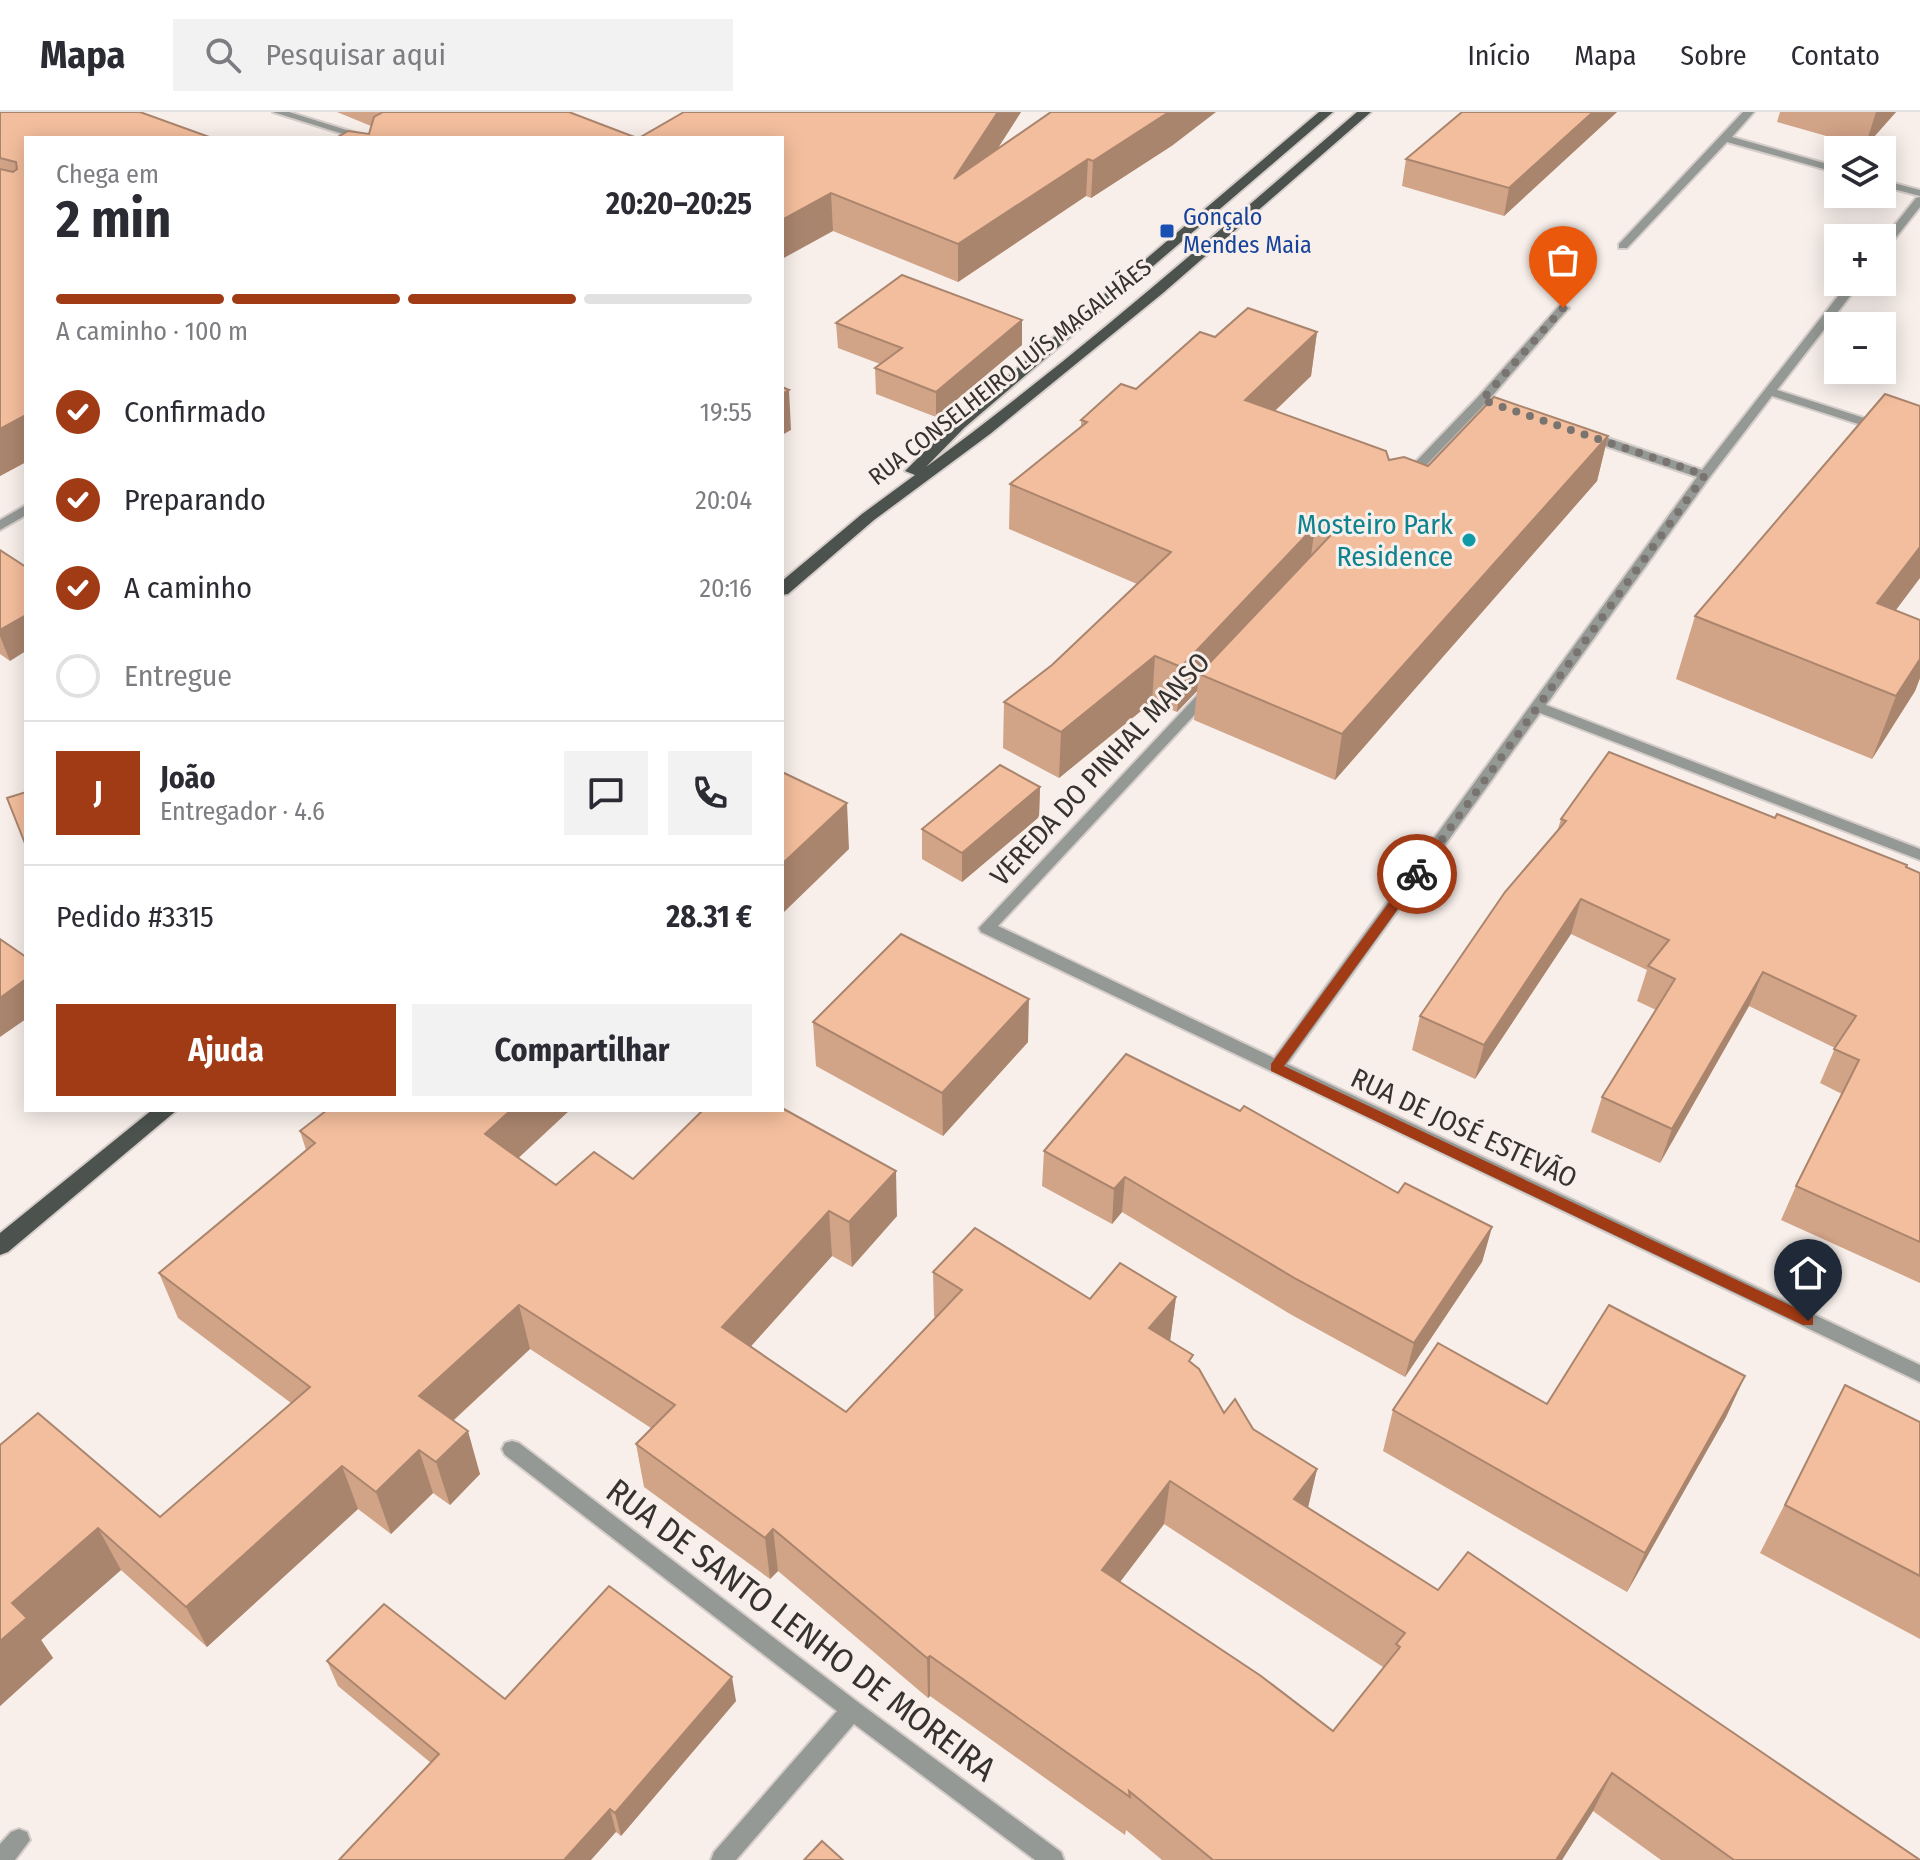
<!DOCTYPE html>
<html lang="pt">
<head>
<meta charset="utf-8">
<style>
	body { margin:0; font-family:"Fira Sans Condensed",sans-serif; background:#f2f2f3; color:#2b2b33; height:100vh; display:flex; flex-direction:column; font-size:30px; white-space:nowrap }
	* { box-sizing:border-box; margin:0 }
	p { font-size:26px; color:#7c7c81 }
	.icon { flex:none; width:44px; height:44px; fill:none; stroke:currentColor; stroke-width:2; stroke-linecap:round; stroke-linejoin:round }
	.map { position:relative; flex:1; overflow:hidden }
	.sheet { position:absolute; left:24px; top:24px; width:760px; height:976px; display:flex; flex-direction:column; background:#fff; border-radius:0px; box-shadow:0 4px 20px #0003 }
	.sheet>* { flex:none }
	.fabs { position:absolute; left:1824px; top:24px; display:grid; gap:16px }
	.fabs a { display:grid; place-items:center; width:72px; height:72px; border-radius:0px; background:#fff; box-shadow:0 4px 20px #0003; font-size:40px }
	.pin { position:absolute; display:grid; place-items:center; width:68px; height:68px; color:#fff; margin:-82px -34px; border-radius:50% 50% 50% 0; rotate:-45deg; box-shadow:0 0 8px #0007 }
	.pin .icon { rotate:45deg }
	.courier { position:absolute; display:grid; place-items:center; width:80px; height:80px; margin:-40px; border:6px solid #a13b15; border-radius:50%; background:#fff; color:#222; box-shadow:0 2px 10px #0007 }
	.summary em { font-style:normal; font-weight:700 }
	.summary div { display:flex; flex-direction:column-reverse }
	.summary { display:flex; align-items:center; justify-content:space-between; height:136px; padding:0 32px }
	h1 { font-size:52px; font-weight:700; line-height:60px }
	.bar { display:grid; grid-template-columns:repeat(4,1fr); gap:12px 8px; align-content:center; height:96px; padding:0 32px }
	.bar i { height:10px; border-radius:6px; background:#e1e1e2 }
	.bar .selected { background:#a13b15 }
	.bar p { grid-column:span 4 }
	.line { display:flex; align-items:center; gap:20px; padding:0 32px; border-top:2px solid #e1e1e2 }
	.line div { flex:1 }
	.round { display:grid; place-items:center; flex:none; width:84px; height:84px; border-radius:0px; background:#f2f2f3 }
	ol { padding:0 32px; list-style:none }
	li { display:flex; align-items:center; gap:24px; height:88px }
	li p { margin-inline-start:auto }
	li .icon { padding:8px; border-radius:50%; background:#a13b15; color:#fff; stroke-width:4 }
	li:last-child { color:#7c7c81 }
	li i { width:44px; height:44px; border:4px solid #e1e1e2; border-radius:50% }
	.button { display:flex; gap:16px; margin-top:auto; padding:16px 32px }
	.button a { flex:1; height:92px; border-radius:0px; background:#a13b15; color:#fff; font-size:32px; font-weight:700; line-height:92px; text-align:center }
	.button a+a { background:#f2f2f3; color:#2b2b33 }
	header { display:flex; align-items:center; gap:48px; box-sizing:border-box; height:112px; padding:0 40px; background:#fff; border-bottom:2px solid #e1e1e2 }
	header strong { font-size:38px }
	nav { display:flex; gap:44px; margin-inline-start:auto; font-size:28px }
	.search { width:560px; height:72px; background:#f2f2f3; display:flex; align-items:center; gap:20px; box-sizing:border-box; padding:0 28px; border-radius:0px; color:#7c7c81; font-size:30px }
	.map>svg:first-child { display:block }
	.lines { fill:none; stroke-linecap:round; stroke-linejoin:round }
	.minor-casing { stroke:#d5cdc9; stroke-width:4 }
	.primary-casing { stroke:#d5cdc9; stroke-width:4 }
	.minor { fill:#959996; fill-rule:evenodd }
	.primary { fill:#4c524e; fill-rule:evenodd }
	.wall { fill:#d1a387; fill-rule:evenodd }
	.shaded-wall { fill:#aa856e }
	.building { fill:#f3be9d; stroke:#aa856e; stroke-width:2; fill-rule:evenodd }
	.route { fill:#a13b15 }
	.done { stroke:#7a7471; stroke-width:8; stroke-dasharray:0 14.4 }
	.transit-dot { fill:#1a4fb4; stroke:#f8efea; stroke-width:3 }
	.culture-dot { fill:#0f9aa8; stroke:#f8efea; stroke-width:3 }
	.labels { text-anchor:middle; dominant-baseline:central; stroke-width:6; stroke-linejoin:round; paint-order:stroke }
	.far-transit-label { font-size:24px; fill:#164399; stroke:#f8efea; text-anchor:start }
	.far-street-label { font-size:24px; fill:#363230; stroke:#f8efea }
	.culture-label { font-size:28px; fill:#0d838f; stroke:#f8efea; text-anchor:end }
	.street-label { font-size:28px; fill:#363230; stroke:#f8efea }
	.near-street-label { font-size:34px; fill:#363230; stroke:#f8efea }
</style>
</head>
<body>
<header>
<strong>Mapa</strong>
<div class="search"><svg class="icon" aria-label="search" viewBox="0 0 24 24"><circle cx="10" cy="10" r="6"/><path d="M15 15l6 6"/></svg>Pesquisar aqui</div>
<nav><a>Início</a><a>Mapa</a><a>Sobre</a><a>Contato</a></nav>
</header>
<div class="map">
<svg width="1920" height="1748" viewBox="0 0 1920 1748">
	<rect width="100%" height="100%" fill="#f8efea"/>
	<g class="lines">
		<defs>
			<g id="minor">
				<path d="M 273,0 L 289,0 L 372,26 L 356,26 Z"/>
				<path d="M 1743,0 L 1754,0 L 1732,25 L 1838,55 L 1838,61 L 1727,30 L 1627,136 L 1619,136 L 1619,132 Z"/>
				<path d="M 1882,68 L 1920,78 L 1920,84 L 1882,74 Z"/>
				<path d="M 1920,85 L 1920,95 L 1886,138 L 1882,139 L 1882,129 L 1916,86 Z"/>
				<path d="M 1849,170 L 1861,170 L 1777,278 L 1920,324 L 1920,332 L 1772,284 L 1709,366 L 1546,593 L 1920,737 L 1920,748 L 1540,601 L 1287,952 L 1920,1253 L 1920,1270 L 981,820 L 979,816 L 1204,576 L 1214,576 L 1216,579 L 1214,582 L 998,814 L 1274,946 L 1697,365 L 1582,326 L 1582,320 L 1590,320 L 1702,358 Z"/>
				<path d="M 1563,193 L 1569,196 L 1567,198 L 1486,291 L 1411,369 L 1403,369 L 1403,363 L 1478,285 L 1559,194 Z"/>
				<path d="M 26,393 L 26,403 L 0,418 L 0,408 Z"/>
				<path d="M 512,1329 L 519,1331 L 859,1591 L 1061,1740 L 1064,1748 L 1035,1748 L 854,1612 L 736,1748 L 711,1748 L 714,1740 L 837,1599 L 505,1343 L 502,1337 L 505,1331 Z"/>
				<path d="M 19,1717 L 27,1720 L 30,1728 L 15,1748 L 0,1748 L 0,1732 L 11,1720 Z"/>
			</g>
			<g id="primary">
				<path d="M 1319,0 L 1333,0 L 964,316 L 926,355 C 1076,245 1216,121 1357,0 L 1371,0 L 1163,181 L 990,322 L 874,408 L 788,482 L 782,483 L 782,469 L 862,402 L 915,363 L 905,359 L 954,310 Z"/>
				<path d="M 152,998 L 177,998 L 8,1140 L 0,1143 L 0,1121 Z"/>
			</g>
		</defs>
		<use href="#minor" class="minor-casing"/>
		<use href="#primary" class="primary-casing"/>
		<use href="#minor" class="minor"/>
		<use href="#primary" class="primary"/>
	</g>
	<g class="wall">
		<path d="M 0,0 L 26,26 L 26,350 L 0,364 Z"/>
		<path d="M 337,0 L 569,0 L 369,22 L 371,14 Z"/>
		<path d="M 1021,0 L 997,37 L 1173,33 L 1091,86 L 1086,84 L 958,170 L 833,119 L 782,26 Z"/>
		<path d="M 1617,0 L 1504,104 L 1402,74 L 1406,47 Z"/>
		<path d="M 1780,0 L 1896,0 L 1865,35 L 1777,10 Z"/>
		<path d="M 836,211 L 1022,233 L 936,305 L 876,282 L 875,256 L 880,252 L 838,236 Z"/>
		<path d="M 1317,220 L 1311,264 L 1275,299 L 1389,348 L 1428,354 L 1608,324 L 1597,369 L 1335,668 L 1194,608 L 1197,579 L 1177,600 L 1152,590 L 1059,666 L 1003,636 L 1004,590 L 1052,553 L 1137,472 L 1009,417 L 1010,372 L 1081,315 L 1081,308 L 1136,277 L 1215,225 Z"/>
		<path d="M 0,438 L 10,549 L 0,542 Z"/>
		<path d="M 1896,499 L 1920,508 L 1920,566 L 1915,579 L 1872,647 L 1676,567 L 1695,504 Z"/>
		<path d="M 1040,675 L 1039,705 L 962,770 L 922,747 L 922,717 Z"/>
		<path d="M 1775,706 L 1920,761 L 1920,1171 L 1781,1108 L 1796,1074 L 1842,982 L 1820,971 L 1835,936 L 1749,894 L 1660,1051 L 1591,1020 L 1602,985 L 1656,898 L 1637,889 L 1647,858 L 1571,822 L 1475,967 L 1412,938 L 1420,904 L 1557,720 L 1561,707 Z"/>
		<path d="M 813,910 L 1028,930 L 943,1024 L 816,954 Z"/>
		<path d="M 300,1019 L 519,1046 L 556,1073 L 633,1067 L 897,1104 L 852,1155 L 832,1144 L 750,1235 L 846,1300 L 936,1206 L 934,1204 L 933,1160 L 1090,1187 L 1176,1185 L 1170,1229 L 1192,1251 L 1224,1301 L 1253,1317 L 1317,1357 L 1308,1395 L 1438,1478 L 1920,1748 L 1661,1748 L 1593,1699 L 1562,1748 L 1162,1748 L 1126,1718 L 1125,1723 L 930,1584 L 928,1586 L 778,1459 L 770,1467 L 644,1375 L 636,1332 L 651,1316 L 530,1237 L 453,1309 L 480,1362 L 450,1393 L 433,1381 L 391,1422 L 358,1397 L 207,1535 L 121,1458 L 41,1528 L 53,1546 L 0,1594 L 0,1333 L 160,1405 L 291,1291 L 178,1206 L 159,1161 L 306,1038 ZM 1164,1412 L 1383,1555 L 1333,1619 L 1120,1470 Z"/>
		<path d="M 1044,1039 L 1398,1081 L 1492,1115 L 1482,1150 L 1405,1265 L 1290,1202 L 1122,1100 L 1112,1112 L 1042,1074 Z"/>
		<path d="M 1745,1264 L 1726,1305 L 1627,1480 L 1383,1339 L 1393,1298 L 1547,1292 Z"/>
		<path d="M 1845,1273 L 1920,1310 L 1920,1527 L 1760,1441 Z"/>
		<path d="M 327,1549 L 505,1587 L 736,1589 L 621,1724 L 616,1720 L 431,1651 L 338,1574 Z"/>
	</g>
	<g class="shaded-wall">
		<path d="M 998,0 L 1021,0 L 954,105 L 954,67 Z"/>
		<path d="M 1169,0 L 1216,0 L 1173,33 L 1091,86 L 1093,49 Z"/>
		<path d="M 1593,0 L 1617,0 L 1504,104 L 1509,76 Z"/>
		<path d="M 1876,0 L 1896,0 L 1865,35 Z"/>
		<path d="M 1088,47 L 1086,84 L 958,170 L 958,132 Z"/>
		<path d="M 831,81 L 833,119 L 782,147 L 782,108 Z"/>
		<path d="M 1022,208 L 1022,233 L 936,305 L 936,280 Z"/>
		<path d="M 1317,220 L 1311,264 L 1240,332 L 1245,288 Z"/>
		<path d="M 789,278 L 791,318 L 782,323 L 782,282 Z"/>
		<path d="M 26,303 L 26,350 L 0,364 L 0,317 Z"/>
		<path d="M 1608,324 L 1597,369 L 1335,668 L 1342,622 Z"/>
		<path d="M 1315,414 L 1309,459 L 1199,562 L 1197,579 L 1177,600 L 1181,555 Z"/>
		<path d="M 1920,435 L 1920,466 L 1854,554 L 1877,491 Z"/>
		<path d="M 26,503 L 26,539 L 10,549 L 0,524 L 0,518 Z"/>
		<path d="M 1155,544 L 1152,590 L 1059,666 L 1061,620 Z"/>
		<path d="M 1920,547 L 1920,566 L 1915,579 L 1872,647 L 1896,584 Z"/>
		<path d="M 1040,675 L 1039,705 L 962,770 L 962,741 Z"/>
		<path d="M 847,691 L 849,737 L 782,802 L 782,752 Z"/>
		<path d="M 1581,787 L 1571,822 L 1475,967 L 1484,933 Z"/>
		<path d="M 1763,860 L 1749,894 L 1660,1051 L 1672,1017 Z"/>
		<path d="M 26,867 L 26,907 L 0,925 L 0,886 Z"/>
		<path d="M 1029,887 L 1028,930 L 943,1024 L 942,981 Z"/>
		<path d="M 511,998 L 570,998 L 496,1067 L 485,1022 Z"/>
		<path d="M 896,1059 L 897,1104 L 852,1155 L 849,1110 Z"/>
		<path d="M 1125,1065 L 1122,1100 L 1112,1112 L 1114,1077 Z"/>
		<path d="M 829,1099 L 832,1144 L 728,1260 L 722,1215 Z"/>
		<path d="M 1492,1115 L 1482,1150 L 1405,1265 L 1414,1231 Z"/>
		<path d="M 1176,1185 L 1170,1229 L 1149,1216 Z"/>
		<path d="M 519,1193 L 530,1237 L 433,1327 L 419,1284 Z"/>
		<path d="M 1745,1264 L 1726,1305 L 1627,1480 L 1645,1441 Z"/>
		<path d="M 468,1319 L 480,1362 L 450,1393 L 436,1350 Z"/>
		<path d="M 419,1338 L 433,1381 L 391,1422 L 376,1380 Z"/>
		<path d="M 342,1354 L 358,1397 L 207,1535 L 186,1495 Z"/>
		<path d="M 1317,1357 L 1307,1400 L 1294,1387 Z"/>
		<path d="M 1170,1369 L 1164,1412 L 1098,1499 L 1102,1458 Z"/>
		<path d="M 98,1416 L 121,1458 L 41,1528 L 53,1546 L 0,1594 L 0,1529 L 12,1491 Z"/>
		<path d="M 773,1417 L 778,1459 L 770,1467 L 765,1426 Z"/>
		<path d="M 930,1544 L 930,1584 L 928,1586 L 927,1546 Z"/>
		<path d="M 732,1565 L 736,1589 L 621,1724 L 615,1701 Z"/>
		<path d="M 1612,1661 L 1593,1699 L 1562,1748 L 1556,1748 Z"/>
		<path d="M 610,1697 L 616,1720 L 591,1748 L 564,1748 Z"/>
	</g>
	<g class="building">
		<path d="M 0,0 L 140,0 L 212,26 L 26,26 L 26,303 L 0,317 L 0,57 L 13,60 L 17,57 L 16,50 L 0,46 Z"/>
		<path d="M 383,0 L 569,0 L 637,26 L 336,26 L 348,19 L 369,22 L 374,5 Z"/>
		<path d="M 684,0 L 998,0 L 954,67 L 1051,0 L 1169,0 L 1093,49 L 1088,47 L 958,132 L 831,81 L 782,108 L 782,26 L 639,26 Z"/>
		<path d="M 1462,0 L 1593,0 L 1509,76 L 1406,47 Z"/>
		<path d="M 902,163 L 1022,208 L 936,280 L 875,256 L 902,236 L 836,211 Z"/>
		<path d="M 1248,196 L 1317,220 L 1245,288 L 1386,339 L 1389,348 L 1404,345 L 1428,354 L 1494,285 L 1608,324 L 1342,622 L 1199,562 L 1330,424 L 1327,413 L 1315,414 L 1181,555 L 1155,544 L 1061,620 L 1004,590 L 1052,553 L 1171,440 L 1010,372 L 1087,310 L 1081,308 L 1121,272 L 1136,277 L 1200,220 L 1215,225 Z"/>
		<path d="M 782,275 L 789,278 L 782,282 Z"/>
		<path d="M 1885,282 L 1920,294 L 1920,435 L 1877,491 L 1920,508 L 1920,547 L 1896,584 L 1695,504 Z"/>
		<path d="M 0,438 L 26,455 L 26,503 L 0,518 Z"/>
		<path d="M 1609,640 L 1775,706 L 1777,702 L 1907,753 L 1906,755 L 1920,761 L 1920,1130 L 1796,1074 L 1859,948 L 1834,937 L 1856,904 L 1763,860 L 1672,1017 L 1602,985 L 1675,867 L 1648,854 L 1669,828 L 1581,787 L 1484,933 L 1420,904 L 1505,780 L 1566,709 L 1561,707 Z"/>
		<path d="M 1000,653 L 1040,675 L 962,741 L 922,717 Z"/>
		<path d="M 782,660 L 847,691 L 782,752 Z"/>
		<path d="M 26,680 L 26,734 L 7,686 Z"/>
		<path d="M 901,822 L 1029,887 L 942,981 L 813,910 Z"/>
		<path d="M 0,827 L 26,845 L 26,867 L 0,886 Z"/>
		<path d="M 1126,942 L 1240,999 L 1244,994 L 1398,1081 L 1405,1071 L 1492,1115 L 1414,1231 L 1296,1167 L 1125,1065 L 1114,1077 L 1044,1039 Z"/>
		<path d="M 782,996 L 896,1059 L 849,1110 L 829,1099 L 722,1215 L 846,1300 L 962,1178 L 933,1160 L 975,1116 L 1090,1187 L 1120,1151 L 1176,1185 L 1149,1216 L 1193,1243 L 1189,1249 L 1199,1257 L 1224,1301 L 1235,1287 L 1253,1317 L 1317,1357 L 1294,1387 L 1438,1478 L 1468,1440 L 1920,1748 L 1734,1748 L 1612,1661 L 1556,1748 L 1213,1748 L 1129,1679 L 1130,1685 L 930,1544 L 927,1546 L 773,1417 L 765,1426 L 636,1332 L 675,1293 L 519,1193 L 419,1284 L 468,1319 L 436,1350 L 419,1338 L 376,1380 L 342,1354 L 186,1495 L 98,1416 L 12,1491 L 27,1506 L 0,1529 L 0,1333 L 38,1301 L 160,1405 L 310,1275 L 159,1161 L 315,1031 L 300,1019 L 327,998 L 511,998 L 485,1022 L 556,1073 L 594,1040 L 633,1067 L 703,998 L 782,998 ZM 1170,1369 L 1405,1521 L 1396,1532 L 1400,1535 L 1333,1619 L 1261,1564 L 1102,1458 Z"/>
		<path d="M 1609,1193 L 1745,1264 L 1645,1441 L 1393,1298 L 1438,1231 L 1547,1292 Z"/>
		<path d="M 1845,1273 L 1920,1310 L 1920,1464 L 1785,1393 Z"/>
		<path d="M 609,1474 L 732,1565 L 615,1701 L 610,1697 L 564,1748 L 339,1748 L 439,1642 L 327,1549 L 384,1492 L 505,1587 Z"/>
		<path d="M 822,1729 L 843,1748 L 804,1748 Z"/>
	</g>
	<path class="route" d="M 1417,757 L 1421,759 L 1421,765 L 1284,954 L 1813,1204 L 1813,1213 L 1803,1213 L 1271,959 L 1271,952 L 1412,759 Z"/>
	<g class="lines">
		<path class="done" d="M 1417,762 L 1705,363 L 1482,288 L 1563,196"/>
	</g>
	<rect class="transit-dot" x="1159" y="111" width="16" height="16" rx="4"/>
	<circle class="culture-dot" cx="1469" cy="428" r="8"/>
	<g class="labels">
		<g class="far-transit-label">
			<text x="1183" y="105">Gonçalo<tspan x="1183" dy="28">Mendes Maia</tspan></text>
		</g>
		<g class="far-street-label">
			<text transform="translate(1010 260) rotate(-38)">RUA CONSELHEIRO LUÍS MAGALHÃES</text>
		</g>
		<g class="culture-label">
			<text x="1453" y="412">Mosteiro Park<tspan x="1453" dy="32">Residence</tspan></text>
		</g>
		<g class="street-label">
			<text transform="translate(1100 657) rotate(-47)">VEREDA DO PINHAL MANSO</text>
			<text transform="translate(1464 1016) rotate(25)">RUA DE JOSÉ ESTEVÃO</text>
		</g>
		<g class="near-street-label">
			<text transform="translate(801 1518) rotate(37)">RUA DE SANTO LENHO DE MOREIRA</text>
		</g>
	</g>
</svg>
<div class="fabs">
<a><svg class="icon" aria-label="layers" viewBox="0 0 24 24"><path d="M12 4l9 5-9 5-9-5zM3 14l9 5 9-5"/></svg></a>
<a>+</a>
<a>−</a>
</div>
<div class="pin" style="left:1563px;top:196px;background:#ea580c"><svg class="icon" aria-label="bag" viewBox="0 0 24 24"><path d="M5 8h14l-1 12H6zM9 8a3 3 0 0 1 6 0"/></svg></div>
<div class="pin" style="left:1808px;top:1209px;background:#1f2937"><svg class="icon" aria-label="home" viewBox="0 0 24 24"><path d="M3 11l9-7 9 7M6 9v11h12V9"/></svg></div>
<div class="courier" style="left:1417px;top:762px"><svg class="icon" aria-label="bike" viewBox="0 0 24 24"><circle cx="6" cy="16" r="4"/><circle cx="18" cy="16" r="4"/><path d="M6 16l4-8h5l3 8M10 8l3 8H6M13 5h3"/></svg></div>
<section class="sheet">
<div class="summary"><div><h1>2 min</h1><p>Chega em</p></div><em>20:20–20:25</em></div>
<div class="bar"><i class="selected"></i><i class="selected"></i><i class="selected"></i><i></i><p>A caminho · 100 m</p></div>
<ol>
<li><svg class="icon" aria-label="check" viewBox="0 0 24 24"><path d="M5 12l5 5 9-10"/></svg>Confirmado<p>19:55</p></li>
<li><svg class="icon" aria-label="check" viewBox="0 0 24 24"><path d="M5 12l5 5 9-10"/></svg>Preparando<p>20:04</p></li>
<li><svg class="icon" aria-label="check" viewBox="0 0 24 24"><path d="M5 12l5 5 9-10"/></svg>A caminho<p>20:16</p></li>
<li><i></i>Entregue</li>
</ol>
<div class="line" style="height:144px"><b class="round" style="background:#a13b15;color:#fff">J</b><div><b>João</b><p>Entregador · 4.6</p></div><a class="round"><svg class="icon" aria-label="chat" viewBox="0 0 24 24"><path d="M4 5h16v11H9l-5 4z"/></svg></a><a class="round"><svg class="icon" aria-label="phone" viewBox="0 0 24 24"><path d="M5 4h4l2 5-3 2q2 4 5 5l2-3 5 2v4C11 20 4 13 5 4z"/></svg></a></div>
<div class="line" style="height:104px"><div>Pedido #3315</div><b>28.31 €</b></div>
<div class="button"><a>Ajuda</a><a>Compartilhar</a></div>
</section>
</div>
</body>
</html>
